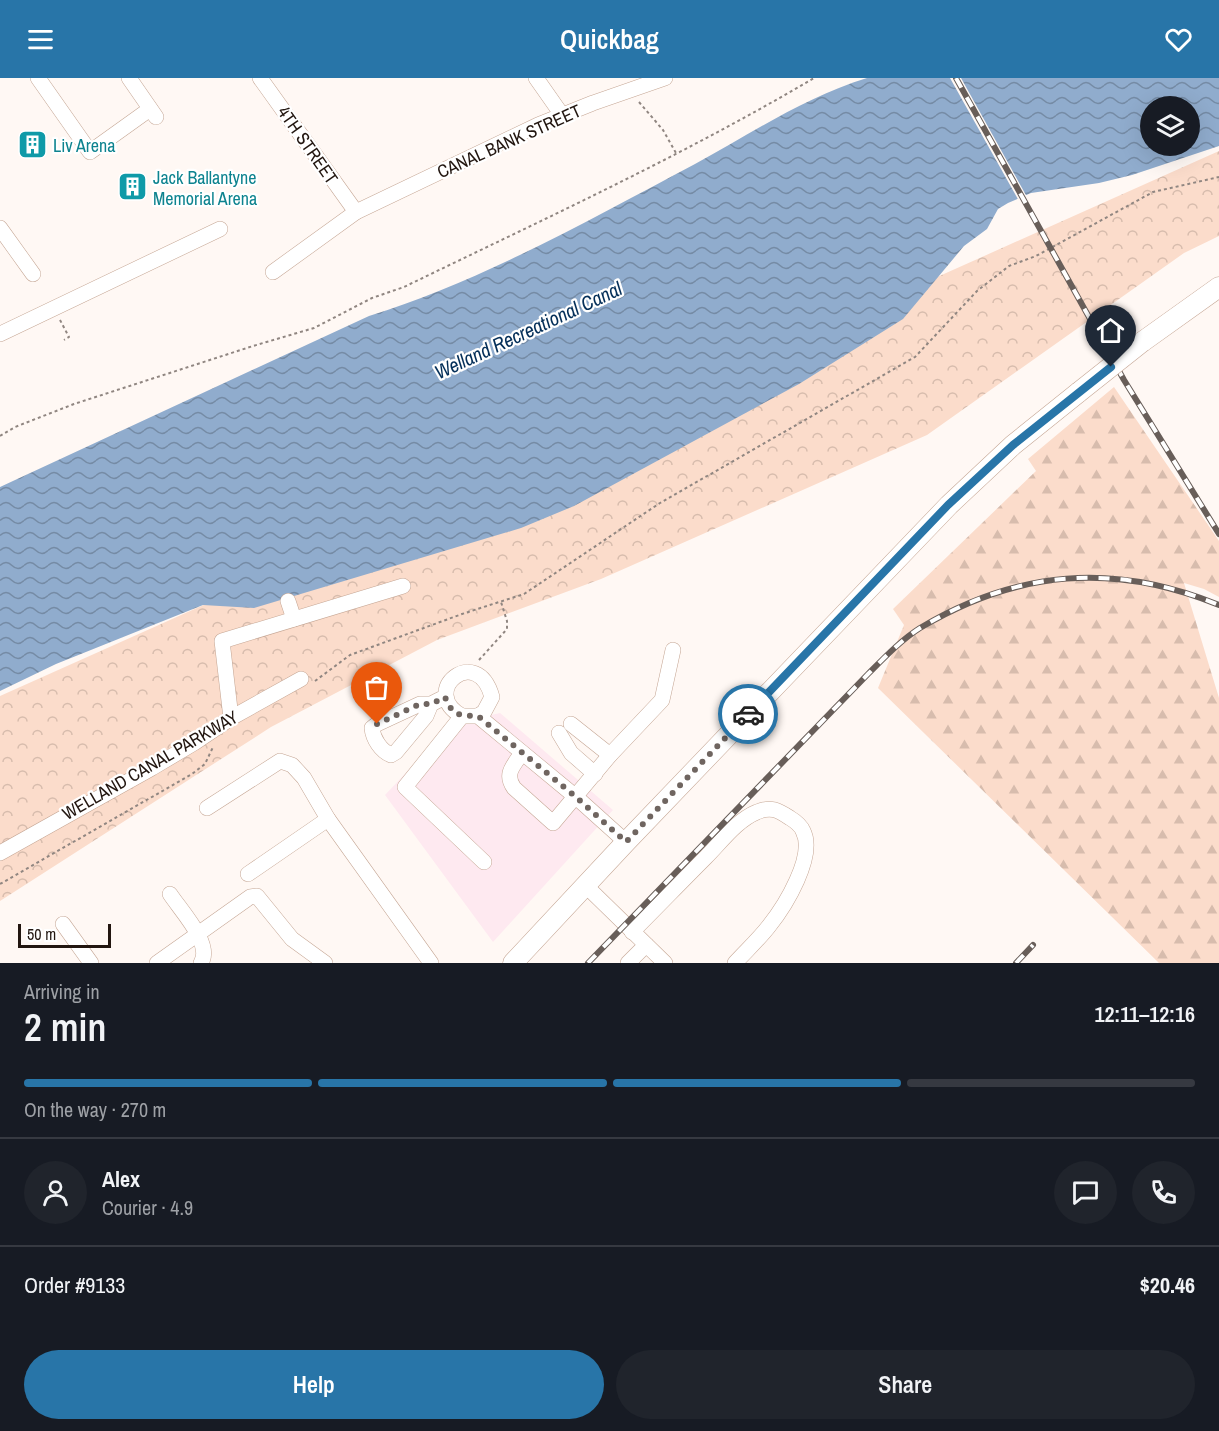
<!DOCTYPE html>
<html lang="en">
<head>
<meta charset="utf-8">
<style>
	body { margin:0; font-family:"Archivo Narrow",sans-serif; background:#20242c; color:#f1f3f6; height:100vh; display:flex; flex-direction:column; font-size:22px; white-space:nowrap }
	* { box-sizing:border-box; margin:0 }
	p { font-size:20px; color:#9ea1a6 }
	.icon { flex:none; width:33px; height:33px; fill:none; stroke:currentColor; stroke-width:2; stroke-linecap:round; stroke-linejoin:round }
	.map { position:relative; height:885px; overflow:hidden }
	.panel { display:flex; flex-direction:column; background:#171b24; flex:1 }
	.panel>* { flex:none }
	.fabs { position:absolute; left:1140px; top:18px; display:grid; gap:12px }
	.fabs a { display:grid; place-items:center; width:60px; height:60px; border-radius:50%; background:#171b24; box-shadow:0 6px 24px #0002; font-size:30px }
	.scale { position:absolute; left:18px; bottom:15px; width:93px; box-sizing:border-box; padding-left:6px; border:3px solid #221610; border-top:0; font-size:16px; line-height:21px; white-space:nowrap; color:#221610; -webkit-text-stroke:4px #fff; paint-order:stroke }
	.pin { position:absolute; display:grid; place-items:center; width:51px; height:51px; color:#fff; margin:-62px -26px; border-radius:50% 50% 50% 0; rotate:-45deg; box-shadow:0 0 6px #0007 }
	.pin .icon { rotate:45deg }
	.courier { position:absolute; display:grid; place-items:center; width:60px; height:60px; margin:-30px; border:4px solid #2875a8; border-radius:50%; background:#fff; color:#222; box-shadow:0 2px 8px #0007 }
	.headline em { font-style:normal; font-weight:600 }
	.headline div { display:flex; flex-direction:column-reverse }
	.headline { display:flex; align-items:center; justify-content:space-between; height:102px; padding:0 24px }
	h1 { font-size:39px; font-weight:600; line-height:45px }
	.bar { display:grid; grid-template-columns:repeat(4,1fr); gap:9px 6px; align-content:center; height:72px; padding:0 24px }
	.bar i { height:8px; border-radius:4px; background:#363941 }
	.bar .active { background:#2875a8 }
	.bar p { grid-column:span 4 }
	.line { display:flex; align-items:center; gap:15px; padding:0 24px; border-top:2px solid #363941 }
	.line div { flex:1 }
	.round { display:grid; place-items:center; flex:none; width:63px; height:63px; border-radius:32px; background:#20242c }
	.action { display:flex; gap:12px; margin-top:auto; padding:12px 24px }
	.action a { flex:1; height:69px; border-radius:36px; background:#2875a8; color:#fff; font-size:24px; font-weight:600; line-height:69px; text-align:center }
	.action a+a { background:#20242c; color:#f1f3f6 }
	header { display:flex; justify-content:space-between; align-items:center; height:78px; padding:0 24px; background:#2875a8; color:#fff; font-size:27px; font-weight:600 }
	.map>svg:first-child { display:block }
	.commercial { fill:#fee9f0 }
	.forest { fill:url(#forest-firs) }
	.park { fill:url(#park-crowns) }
	.water { fill:url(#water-waves); fill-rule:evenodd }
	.pier { fill:#fff8f4 }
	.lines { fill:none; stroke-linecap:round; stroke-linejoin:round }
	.minor-casing { stroke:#c5a694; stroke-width:16 }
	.major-casing { stroke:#c5a694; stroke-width:21 }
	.path { stroke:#908681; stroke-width:2; stroke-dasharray:3 3; stroke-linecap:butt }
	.minor { stroke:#fff; stroke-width:15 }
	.major { stroke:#fff; stroke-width:20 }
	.rail-casing { stroke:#685e59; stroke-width:6 }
	.rail { stroke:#fff; stroke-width:4; stroke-dasharray:11; stroke-linecap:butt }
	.major-bridge-casing { stroke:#c5a694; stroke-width:21; stroke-linecap:butt }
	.major-bridge { stroke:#fff; stroke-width:20 }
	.done { stroke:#6f6560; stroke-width:6; stroke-dasharray:0 10.8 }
	.route { stroke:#2875a8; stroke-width:8 }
	.labels { text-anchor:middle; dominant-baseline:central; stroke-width:4.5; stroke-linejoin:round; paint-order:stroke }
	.street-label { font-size:18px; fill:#221610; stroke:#fff }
	.culture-label { font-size:18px; fill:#0d838f; stroke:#fff; text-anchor:start }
	.water-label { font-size:20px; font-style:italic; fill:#042f59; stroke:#fff }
</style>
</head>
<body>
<header><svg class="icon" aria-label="menu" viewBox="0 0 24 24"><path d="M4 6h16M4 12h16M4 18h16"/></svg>Quickbag<svg class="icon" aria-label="heart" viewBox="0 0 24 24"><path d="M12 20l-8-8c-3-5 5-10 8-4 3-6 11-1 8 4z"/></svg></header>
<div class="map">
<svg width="1219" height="885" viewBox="0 0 1219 885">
	<defs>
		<pattern id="forest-firs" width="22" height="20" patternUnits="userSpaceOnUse" patternTransform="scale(1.5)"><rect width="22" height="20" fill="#fbdccb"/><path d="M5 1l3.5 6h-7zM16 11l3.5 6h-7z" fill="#d7bcad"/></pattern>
		<pattern id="park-crowns" width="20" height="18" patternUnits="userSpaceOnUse" patternTransform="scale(1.5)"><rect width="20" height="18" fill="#fbdccb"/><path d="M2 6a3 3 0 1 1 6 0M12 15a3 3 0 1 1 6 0" fill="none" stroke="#d7bcad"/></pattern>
		<pattern id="water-waves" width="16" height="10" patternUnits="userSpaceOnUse" patternTransform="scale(1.5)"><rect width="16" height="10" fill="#90accd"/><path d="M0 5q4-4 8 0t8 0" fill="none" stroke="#758ba5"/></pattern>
	</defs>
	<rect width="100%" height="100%" fill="#fff8f4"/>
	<path class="commercial" d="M 500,635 L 613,732 L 493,864 L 385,717 L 452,646 Z"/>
	<path class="forest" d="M 1114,309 L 1219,463 L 1219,519 L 1204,511 L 1184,505 L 1219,620 L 1219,885 L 1159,885 L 878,610 L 904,547 L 893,531 L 1036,393 L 1028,381 Z"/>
	<path class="park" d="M 1219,73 L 1219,158 L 1184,175 L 927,357 L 601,501 L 437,562 L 271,649 L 0,823 L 0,618 Z"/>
	<path class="water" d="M 867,0 L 1219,0 L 1219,68 L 1132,97 L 1099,105 L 1031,115 L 1008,125 L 998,131 L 987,151 L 964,168 L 903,241 L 799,306 L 574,428 L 521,450 L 254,530 L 203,527 L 56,586 L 0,613 L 0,409 L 369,238 C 482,203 591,141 695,86 C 752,55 805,19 867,0 ZM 1150,28 L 1190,28 L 1190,68 L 1150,68 Z"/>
	<path class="pier" d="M 950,0 L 961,0 L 1027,119 L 1019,123 Z"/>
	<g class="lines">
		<defs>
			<g id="minor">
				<path d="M 38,0 L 90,74 L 150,31"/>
				<path d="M 129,0 L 156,39"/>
				<path d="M 260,0 L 356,134"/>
				<path d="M 536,0 L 562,37"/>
				<path d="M 0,150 L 33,196"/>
				<path d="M 273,194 L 356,134 L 538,47 L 593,25 L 665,0"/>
				<path d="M 0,256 L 220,151"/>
				<path d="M 288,523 L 294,541"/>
				<path d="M 431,626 L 426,638 L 396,674 L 391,677 C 381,673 373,661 372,650 L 377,646 L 420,626 L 431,626 L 445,619"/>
				<path d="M 462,638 C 418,614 477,564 492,619 L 484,634 L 478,638"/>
				<path d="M 231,640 L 222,563 L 403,508"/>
				<path d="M 571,646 L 610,677"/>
				<path d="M 559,655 L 571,675 L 595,696"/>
				<path d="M 522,675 C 513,688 504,696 514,710 L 553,745 L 610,677 L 662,622 L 673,572"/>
				<path d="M 207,730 L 280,683 L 292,687 L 304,700 L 328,741 L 431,885"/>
				<path d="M 0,775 L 152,690 L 194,665 L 231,640 L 301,601"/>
				<path d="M 484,784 L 405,709 L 462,638 L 478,638 L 576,719 L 626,764"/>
				<path d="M 248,796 L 328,741"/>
				<path d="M 585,807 L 665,885"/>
				<path d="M 170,816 C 181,833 213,866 201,885"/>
				<path d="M 63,846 L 91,885"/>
				<path d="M 632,854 C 657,829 681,804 706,779 C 721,764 737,742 757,734 C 771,728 778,732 790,740 C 795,743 801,748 803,753 C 816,778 785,828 769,848 C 759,861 746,873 735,885"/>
				<path d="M 157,885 L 250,819 L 257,818 L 292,861 L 325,885"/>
				<path d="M 628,885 L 646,867"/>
			</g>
			<g id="major">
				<path d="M 1142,264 L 1219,209"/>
				<path d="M 513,885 L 626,764 L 949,427 L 1013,367 L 1079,314"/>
			</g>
		</defs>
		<use href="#minor" class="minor-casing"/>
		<use href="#major" class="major-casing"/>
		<g class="path">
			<path d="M 639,24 L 663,52 L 676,75"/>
			<path d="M 60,242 L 69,259 L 64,262"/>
			<path d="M 0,358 L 15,349 L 74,326 L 253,268 L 314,250 L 372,220 L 404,209 C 542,142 682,78 814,0"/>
			<path d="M 479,582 L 507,551 L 507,543 L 501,524"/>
			<path d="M 315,603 L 350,577 L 462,536 L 524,516 L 660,425 L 915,279 L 977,213 L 1009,188 L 1036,178 L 1153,114 L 1219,99"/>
			<path d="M 0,806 L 192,696 L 205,686 L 213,669"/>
		</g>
		<use href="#minor" class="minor"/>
		<use href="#major" class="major"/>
		<defs>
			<g id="rail">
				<path d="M 956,0 L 1124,302 L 1219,456"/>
				<path d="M 588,885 L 868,596 C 884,580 901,562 920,550 C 1017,492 1114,484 1219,527"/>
				<path d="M 1016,885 L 1033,867"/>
			</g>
		</defs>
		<use href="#rail" class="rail-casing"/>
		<use href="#rail" class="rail"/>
		<defs>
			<path id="major-bridge" d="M 1079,314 L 1142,264"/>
		</defs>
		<use href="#major-bridge" class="major-bridge-casing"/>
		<use href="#major-bridge" class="major-bridge"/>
	</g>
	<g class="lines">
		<path class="done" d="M 377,646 L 420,626 L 431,626 L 445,619 C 452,637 459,638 478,638 L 576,719 L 626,764 L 748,636"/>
		<path class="route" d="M 748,636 L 948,427 L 1013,367 L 1111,289"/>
	</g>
	<defs>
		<symbol id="building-square" viewBox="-11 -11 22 22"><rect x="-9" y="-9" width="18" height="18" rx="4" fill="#0f9aa8" stroke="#fff"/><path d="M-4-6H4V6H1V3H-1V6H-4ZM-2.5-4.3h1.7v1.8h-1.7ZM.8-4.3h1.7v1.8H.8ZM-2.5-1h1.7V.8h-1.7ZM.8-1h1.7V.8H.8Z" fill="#fff"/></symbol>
	</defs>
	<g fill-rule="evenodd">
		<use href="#building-square" x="16" y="50" width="33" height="33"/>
		<use href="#building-square" x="116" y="92" width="33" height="33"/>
	</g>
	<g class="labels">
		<g class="street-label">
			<text transform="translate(509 63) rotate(-24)">CANAL BANK STREET</text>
			<text transform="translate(308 67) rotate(55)">4TH STREET</text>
			<text transform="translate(150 687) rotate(-30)">WELLAND CANAL PARKWAY</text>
		</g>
		<g class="culture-label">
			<text x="53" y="67">Liv Arena</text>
			<text x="153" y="99">Jack Ballantyne<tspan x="153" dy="21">Memorial Arena</tspan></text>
		</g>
		<g class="water-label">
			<text transform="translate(528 252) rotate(-25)">Welland Recreational Canal</text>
		</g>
	</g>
</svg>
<div class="fabs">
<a><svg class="icon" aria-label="layers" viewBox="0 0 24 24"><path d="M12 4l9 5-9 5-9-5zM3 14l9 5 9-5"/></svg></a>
</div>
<div class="scale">50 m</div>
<div class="pin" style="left:377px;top:646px;background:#ea580c"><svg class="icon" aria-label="bag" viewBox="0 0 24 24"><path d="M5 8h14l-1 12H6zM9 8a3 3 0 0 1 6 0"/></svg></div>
<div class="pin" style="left:1111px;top:289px;background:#1f2937"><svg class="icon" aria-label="home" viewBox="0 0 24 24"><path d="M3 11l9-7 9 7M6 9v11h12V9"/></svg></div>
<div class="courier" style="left:748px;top:636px"><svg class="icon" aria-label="car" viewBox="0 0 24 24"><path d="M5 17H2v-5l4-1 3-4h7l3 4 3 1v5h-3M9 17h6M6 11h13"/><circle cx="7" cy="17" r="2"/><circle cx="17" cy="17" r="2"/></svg></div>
</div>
<section class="panel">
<div class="headline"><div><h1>2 min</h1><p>Arriving in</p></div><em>12:11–12:16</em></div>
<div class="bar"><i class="active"></i><i class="active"></i><i class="active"></i><i></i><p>On the way · 270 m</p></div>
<div class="line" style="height:108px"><a class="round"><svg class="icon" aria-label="person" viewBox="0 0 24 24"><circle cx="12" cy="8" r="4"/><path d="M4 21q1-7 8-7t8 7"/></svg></a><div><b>Alex</b><p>Courier · 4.9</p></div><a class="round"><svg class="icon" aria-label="chat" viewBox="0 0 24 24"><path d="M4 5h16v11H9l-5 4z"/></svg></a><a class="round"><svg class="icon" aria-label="phone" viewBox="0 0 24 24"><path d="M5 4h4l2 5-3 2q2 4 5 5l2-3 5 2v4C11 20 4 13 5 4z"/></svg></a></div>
<div class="line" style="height:78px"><div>Order #9133</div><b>$20.46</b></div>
<div class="action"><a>Help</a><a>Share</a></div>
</section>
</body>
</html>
